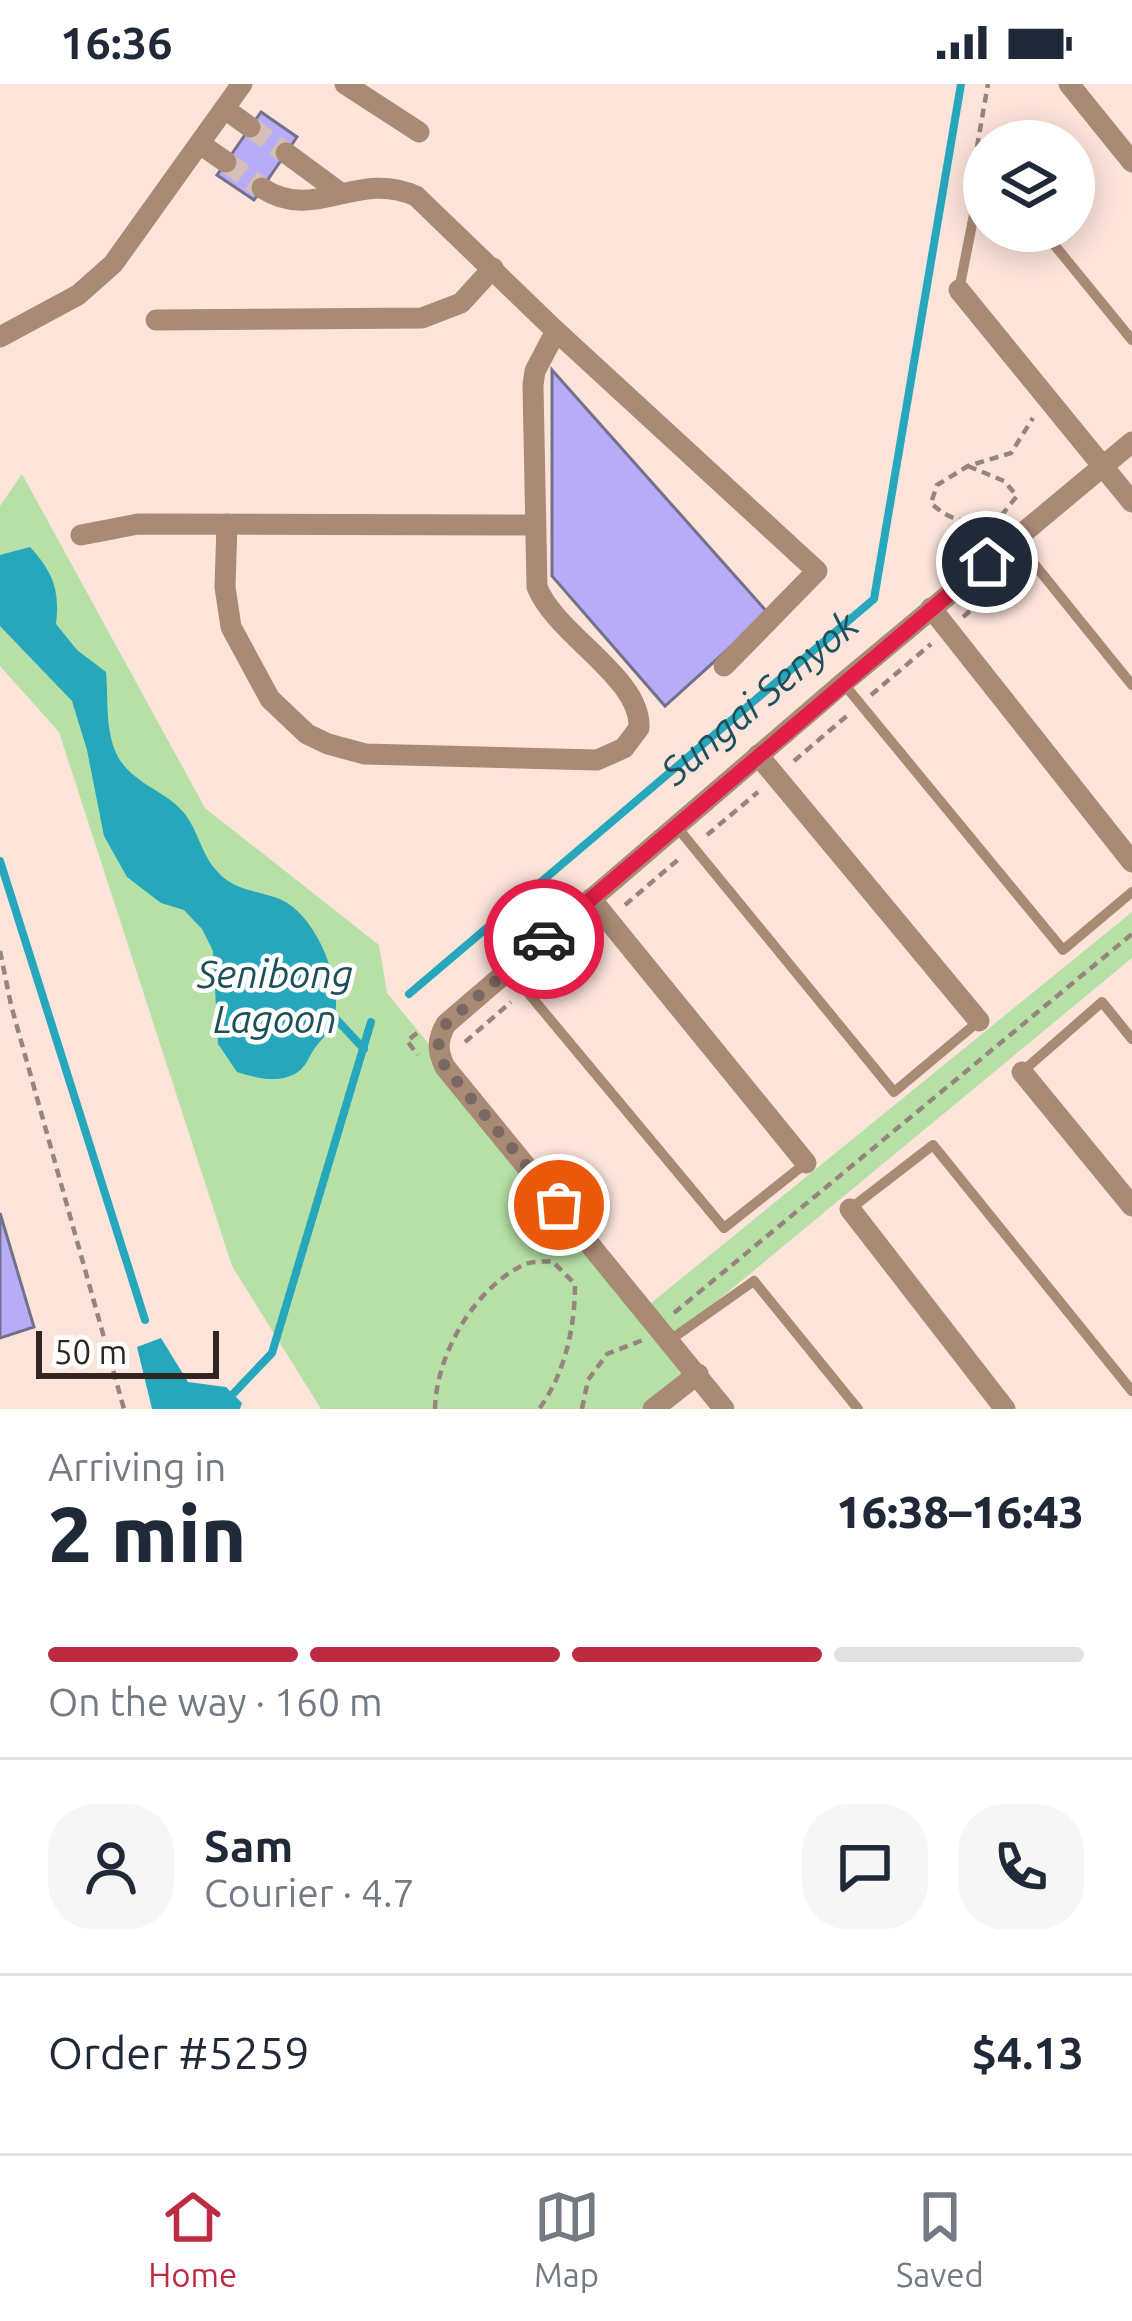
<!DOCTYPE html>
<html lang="en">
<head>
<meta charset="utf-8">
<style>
	body { margin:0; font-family:Ubuntu,sans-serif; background:#f6f6f7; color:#1f2937; height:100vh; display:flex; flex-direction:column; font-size:45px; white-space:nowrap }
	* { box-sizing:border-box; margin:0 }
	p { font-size:39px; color:#747a83 }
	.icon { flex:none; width:66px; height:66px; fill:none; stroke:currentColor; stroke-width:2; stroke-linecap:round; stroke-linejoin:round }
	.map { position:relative; height:1325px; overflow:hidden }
	.sheet { display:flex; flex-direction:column; background:#fff; flex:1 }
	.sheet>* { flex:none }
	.buttons { position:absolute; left:963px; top:36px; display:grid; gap:24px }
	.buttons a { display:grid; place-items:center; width:132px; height:132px; border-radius:50%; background:#fff; box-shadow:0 6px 30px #0003; font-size:60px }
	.scale { position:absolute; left:36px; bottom:30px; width:183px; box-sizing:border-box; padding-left:12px; border:6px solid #302520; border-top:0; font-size:33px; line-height:42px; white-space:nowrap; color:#302520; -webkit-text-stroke:9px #fff; paint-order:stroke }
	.pin { position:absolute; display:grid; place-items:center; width:102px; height:102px; color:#fff; margin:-51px; border:6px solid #fff; border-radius:50%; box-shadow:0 3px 12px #0007 }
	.courier { position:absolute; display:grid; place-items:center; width:120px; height:120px; margin:-60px; border:9px solid #e11d48; border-radius:50%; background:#fff; color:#222; box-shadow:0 3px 15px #0007 }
	.head em { font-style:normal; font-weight:800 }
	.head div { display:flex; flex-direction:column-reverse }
	.head { display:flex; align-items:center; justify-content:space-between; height:204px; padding:0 48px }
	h1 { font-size:78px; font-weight:800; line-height:90px }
	.bar { display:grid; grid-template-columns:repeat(4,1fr); gap:18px 12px; align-content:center; height:144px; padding:0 48px }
	.bar i { height:15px; border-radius:9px; background:#e0e1e3 }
	.bar .on { background:#bc2b41 }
	.bar p { grid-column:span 4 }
	.line { display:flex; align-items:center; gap:30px; padding:0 48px; border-top:3px solid #e0e1e3 }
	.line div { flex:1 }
	.round { display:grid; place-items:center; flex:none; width:126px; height:126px; border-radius:48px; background:#f6f6f7 }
	.status { display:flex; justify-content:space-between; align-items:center; height:84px; padding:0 60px; background:#fff; direction:ltr }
	.status svg { height:33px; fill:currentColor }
	.tabs { display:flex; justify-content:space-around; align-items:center; height:168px; border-top:3px solid #e0e1e3; background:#fff; font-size:33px; color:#747a83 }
	.tabs a { display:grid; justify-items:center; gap:6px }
	.tabs .on { color:#bc2b41 }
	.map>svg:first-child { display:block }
	.green { fill:#b6e0a6 }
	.water { fill:#27a7bc }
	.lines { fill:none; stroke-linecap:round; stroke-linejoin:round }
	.stream { stroke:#27a7bc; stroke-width:8 }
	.building { fill:#b8acf9; stroke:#737089; stroke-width:3 }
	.street-tunnel { stroke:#d4beb6; stroke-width:21; stroke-dasharray:21 10; stroke-linecap:butt }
	.path { stroke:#96847d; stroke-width:4.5; stroke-dasharray:9 6; stroke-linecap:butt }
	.lane { stroke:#a98a75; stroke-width:10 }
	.street { stroke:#a98a75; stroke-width:21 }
	.done { stroke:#786861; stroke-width:12; stroke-dasharray:0 21.6 }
	.route { stroke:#e11d48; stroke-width:15 }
	.labels { text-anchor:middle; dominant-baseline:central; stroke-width:9; stroke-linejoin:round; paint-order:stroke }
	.water-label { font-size:39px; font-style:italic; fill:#1e505a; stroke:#fff }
</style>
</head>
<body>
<div class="status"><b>16:36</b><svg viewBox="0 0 49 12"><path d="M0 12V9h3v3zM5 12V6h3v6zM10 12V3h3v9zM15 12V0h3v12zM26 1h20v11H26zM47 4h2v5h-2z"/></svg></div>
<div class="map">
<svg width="1132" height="1325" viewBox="0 0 1132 1325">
	<rect width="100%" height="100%" fill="#fde4db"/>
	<path class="green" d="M 22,390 L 205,724 L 379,861 L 387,909 L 645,1224 L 1132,828 L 1132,874 L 671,1255 L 698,1290 L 654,1325 L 321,1325 L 232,1182 L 59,648 L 0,582 L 0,422 Z"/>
	<g class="water">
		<path d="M 30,463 C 53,488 60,506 56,540 L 77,566 L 106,588 C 109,620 103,660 127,685 C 144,703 169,710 185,730 C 198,747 202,771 216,786 C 234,808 259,806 282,816 C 317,833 344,900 334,936 C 329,951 316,959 309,974 C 295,1003 262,996 237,988 L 218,960 L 213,867 L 202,845 L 184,826 L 161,819 L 127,793 L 104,752 L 87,666 L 72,617 L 0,542 L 0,471 Z"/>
		<path d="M 161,1254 L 188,1298 L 226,1303 L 242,1319 L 240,1325 L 152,1325 L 137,1263 Z"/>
	</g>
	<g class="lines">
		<g class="stream">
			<path d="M 0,777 L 145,1236"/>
			<path id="s1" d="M 409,910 L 874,515 L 961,0"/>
			<path d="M 335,934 L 364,965"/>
			<path d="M 233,1310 L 272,1269 L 371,938"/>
		</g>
	</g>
	<g class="building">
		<path d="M 261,28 L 297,53 L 254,116 L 217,91 Z"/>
		<path d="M 552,286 L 768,529 L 665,622 L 552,492 Z"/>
		<path d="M 0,1129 L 34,1243 L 0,1254 Z"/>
	</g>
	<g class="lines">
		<g class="street-tunnel">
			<path d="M 250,43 L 286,69"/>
			<path d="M 226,78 L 262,104"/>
		</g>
		<g class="path">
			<path d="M 977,63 L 988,0"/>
			<path d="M 968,382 L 1004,397 L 1017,412 L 997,437 C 969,439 952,439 931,419 L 937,401 L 968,382 L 1011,369 L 1033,334"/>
			<path d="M 964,439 L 980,458"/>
			<path d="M 963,533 L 1018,486"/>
			<path d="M 871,611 L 931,560"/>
			<path d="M 794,677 L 849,630"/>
			<path d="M 707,751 L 758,708"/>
			<path d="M 625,821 L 680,774"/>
			<path d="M 0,867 L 11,921 L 124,1325"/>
			<path d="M 538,895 L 593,848"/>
			<path d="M 417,949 L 407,957 L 418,971"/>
			<path d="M 465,958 L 511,918"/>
			<path d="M 674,1229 L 1132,850"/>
			<path d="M 435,1325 C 436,1271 474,1205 523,1181 C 531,1177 543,1178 552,1177 L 575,1200 C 575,1243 565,1290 539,1325"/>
			<path d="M 582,1325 L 588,1296 L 607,1270 L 643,1256"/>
		</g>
		<g class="lane">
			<path d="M 1043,147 L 1132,256"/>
			<path d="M 959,206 L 984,80"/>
			<path d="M 1014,455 L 1132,601"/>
			<path d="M 843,599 L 1063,866 L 1132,808"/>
			<path d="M 676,742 L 894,1008 L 979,937"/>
			<path d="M 509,886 L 724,1144 L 806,1079"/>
			<path d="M 1023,987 L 1102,918 L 1132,955"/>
			<path d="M 850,1125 L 933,1061 L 1132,1307"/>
			<path d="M 670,1256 L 754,1197 L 858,1325"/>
		</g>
		<g class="street">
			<path d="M 345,0 L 419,48"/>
			<path d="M 1069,0 L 1132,78"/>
			<path d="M 225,25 L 250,43"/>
			<path d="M 200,60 L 226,78"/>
			<path d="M 286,69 L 339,108"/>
			<path d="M 262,104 C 315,139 357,85 416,112 L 556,247 L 817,487 L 724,582"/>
			<path d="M 959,206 L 1132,418"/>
			<path d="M 156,236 L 422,234 L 461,219 L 493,184"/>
			<path d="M 0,253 L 78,211 L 113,180 L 242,0"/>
			<path d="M 227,440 L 225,503 L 231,543 L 270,615 L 307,650 L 328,660 L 365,670 L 597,676 L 624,664 L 639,644 C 642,594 556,551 537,503 L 533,301 L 535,287 L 556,247"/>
			<path d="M 81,451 L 138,440 L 533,441"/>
			<path d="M 931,524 L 1132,778"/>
			<path d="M 758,671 L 979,937"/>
			<path d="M 591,815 L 806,1079"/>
			<path d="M 1022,988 L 1132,1122"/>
			<path d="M 850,1125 L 1005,1325"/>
			<path d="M 653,1325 L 698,1290"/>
			<path d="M 724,1325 L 445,983 C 437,967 437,956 446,940 L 843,599 L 1132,358"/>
		</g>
	</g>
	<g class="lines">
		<path class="done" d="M 544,855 L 446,940 L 438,962 L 445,983 L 559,1121"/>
		<path class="route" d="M 544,855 L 987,478"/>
	</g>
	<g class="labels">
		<g class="water-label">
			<text stroke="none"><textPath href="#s1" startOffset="459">Sungai Senyok</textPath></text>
			<text x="275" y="889">Senibong<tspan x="275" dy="45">Lagoon</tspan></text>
		</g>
	</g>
</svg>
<div class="buttons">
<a><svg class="icon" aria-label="layers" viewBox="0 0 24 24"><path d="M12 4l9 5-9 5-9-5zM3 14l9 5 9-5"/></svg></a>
</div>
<div class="scale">50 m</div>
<div class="pin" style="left:559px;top:1121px;background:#ea580c"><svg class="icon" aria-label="bag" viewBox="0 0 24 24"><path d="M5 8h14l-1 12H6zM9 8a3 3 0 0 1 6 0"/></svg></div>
<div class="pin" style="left:987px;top:478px;background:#1f2937"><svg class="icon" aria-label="home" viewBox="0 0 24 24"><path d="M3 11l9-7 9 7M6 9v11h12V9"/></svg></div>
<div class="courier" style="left:544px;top:855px"><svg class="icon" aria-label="car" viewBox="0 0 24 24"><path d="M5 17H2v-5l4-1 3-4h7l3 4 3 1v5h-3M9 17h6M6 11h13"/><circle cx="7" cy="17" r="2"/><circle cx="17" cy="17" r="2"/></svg></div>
</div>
<section class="sheet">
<div class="head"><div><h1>2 min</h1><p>Arriving in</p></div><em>16:38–16:43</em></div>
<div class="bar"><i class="on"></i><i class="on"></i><i class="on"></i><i></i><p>On the way · 160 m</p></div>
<div class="line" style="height:216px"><a class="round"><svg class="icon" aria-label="person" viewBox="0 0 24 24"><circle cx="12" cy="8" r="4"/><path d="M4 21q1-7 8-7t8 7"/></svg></a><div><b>Sam</b><p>Courier · 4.7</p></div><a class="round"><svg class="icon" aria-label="chat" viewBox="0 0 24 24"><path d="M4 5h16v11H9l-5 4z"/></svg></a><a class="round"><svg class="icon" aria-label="phone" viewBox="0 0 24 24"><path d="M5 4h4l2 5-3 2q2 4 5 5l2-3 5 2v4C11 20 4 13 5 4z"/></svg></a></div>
<div class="line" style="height:156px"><div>Order #5259</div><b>$4.13</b></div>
</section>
<nav class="tabs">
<a class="on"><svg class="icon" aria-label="home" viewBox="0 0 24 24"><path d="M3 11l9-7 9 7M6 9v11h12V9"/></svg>Home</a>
<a><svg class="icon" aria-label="map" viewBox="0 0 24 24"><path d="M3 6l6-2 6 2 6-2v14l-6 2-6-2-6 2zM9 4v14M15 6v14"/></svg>Map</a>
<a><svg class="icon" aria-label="saved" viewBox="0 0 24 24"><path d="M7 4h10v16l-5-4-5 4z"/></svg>Saved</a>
</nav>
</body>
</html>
